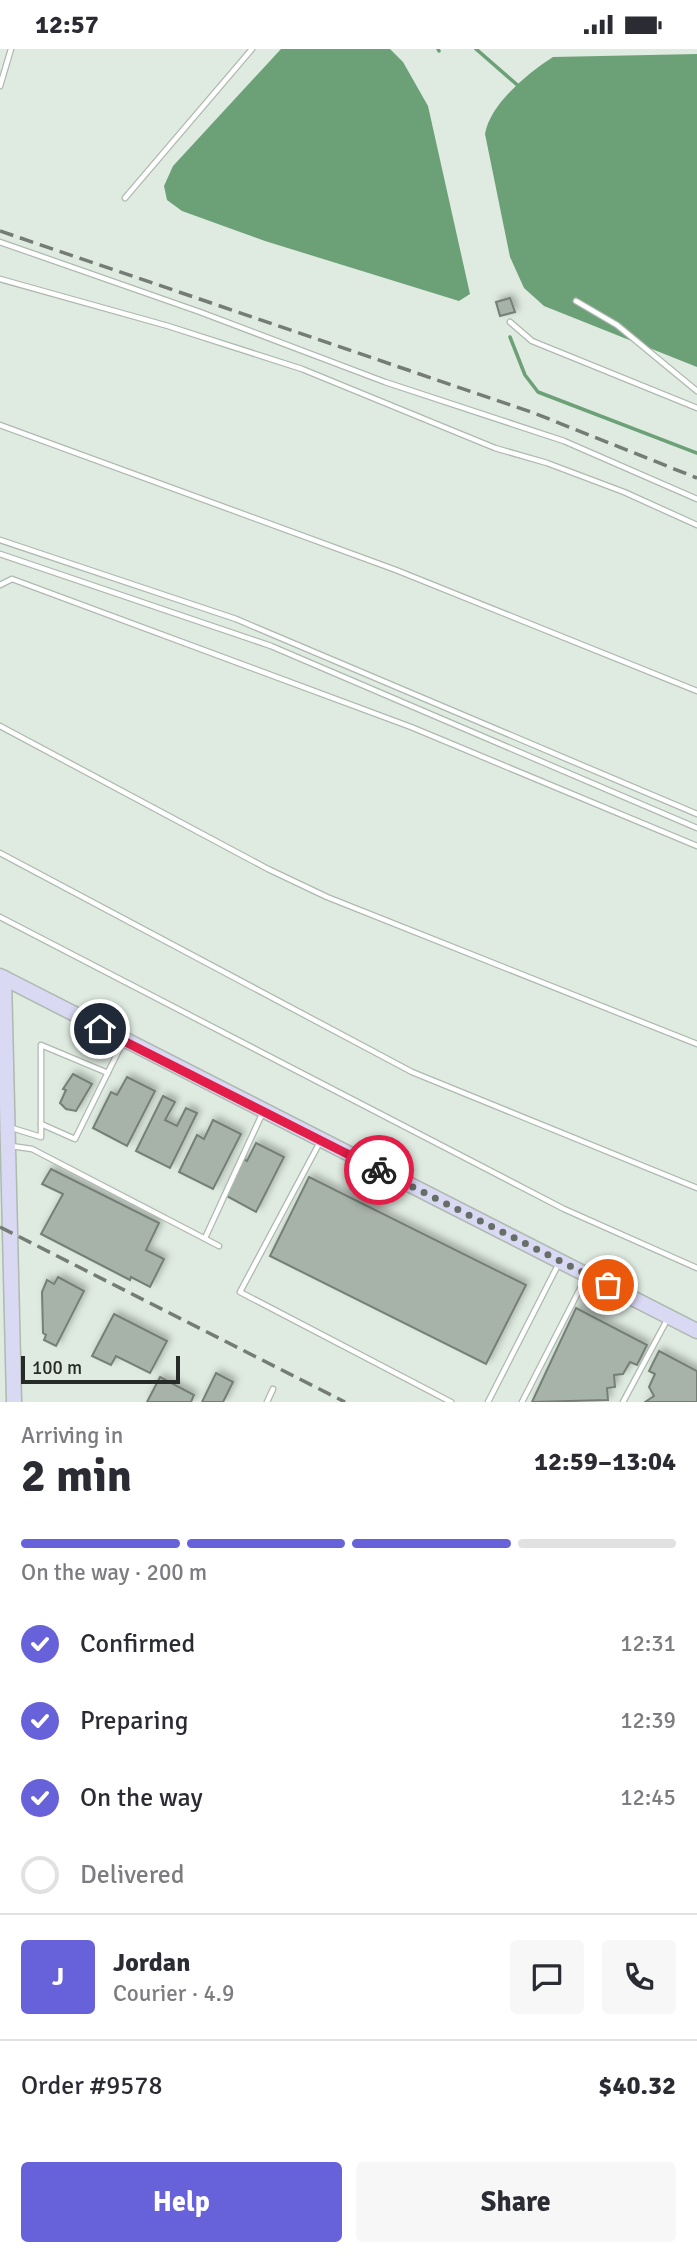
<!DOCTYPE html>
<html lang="en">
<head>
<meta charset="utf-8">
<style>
	body { margin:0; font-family:Signika,sans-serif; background:#f7f7f7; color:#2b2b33; height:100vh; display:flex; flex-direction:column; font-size:26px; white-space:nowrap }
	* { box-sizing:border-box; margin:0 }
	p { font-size:23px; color:#7c7c81 }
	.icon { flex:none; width:38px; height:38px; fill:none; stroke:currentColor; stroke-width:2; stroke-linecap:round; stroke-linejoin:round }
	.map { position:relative; height:1353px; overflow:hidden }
	.side { display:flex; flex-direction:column; background:#fff; flex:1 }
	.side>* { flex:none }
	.scale { position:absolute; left:21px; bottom:18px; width:159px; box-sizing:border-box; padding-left:7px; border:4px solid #262b27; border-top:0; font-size:19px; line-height:24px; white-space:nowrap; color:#262b27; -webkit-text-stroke:5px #dfebe1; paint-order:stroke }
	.pin { position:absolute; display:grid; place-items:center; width:60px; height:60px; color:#fff; margin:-30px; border:4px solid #fff; border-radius:50%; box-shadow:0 2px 7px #0007 }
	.courier { position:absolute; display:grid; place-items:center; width:70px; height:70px; margin:-35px; border:5px solid #e11d48; border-radius:50%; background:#fff; color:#222; box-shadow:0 2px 9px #0007 }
	.head em { font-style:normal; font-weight:800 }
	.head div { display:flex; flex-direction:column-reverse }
	.head { display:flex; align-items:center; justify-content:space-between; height:119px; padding:0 21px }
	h1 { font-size:46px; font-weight:800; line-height:52px }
	.bar { display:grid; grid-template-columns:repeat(4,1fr); gap:10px 7px; align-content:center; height:84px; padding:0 21px }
	.bar i { height:9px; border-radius:5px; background:#e1e1e2 }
	.bar .on { background:#6761da }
	.bar p { grid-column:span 4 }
	.line { display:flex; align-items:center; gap:18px; padding:0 21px; border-top:2px solid #e1e1e2 }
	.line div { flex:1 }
	.round { display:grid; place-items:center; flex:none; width:74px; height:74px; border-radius:7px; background:#f7f7f7 }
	ol { padding:0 21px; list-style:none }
	li { display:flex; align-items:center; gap:21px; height:77px }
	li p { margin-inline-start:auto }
	li .icon { padding:7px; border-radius:50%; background:#6761da; color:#fff; stroke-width:4 }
	li:last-child { color:#7c7c81 }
	li i { width:38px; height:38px; border:4px solid #e1e1e2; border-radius:50% }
	.action { display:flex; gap:14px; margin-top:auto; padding:14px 21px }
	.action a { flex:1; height:80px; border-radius:7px; background:#6761da; color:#fff; font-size:28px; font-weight:800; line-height:80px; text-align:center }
	.action a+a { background:#f7f7f7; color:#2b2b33 }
	.status { display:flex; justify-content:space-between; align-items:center; height:49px; padding:0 35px; background:#fff; direction:ltr }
	.status svg { height:19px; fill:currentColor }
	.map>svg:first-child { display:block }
	.water { fill:#6ca076 }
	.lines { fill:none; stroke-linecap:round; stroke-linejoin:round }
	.stream { stroke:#6ca076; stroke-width:3.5 }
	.building { fill:#a7b2a9; stroke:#747f76; stroke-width:2; filter:url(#shadow) }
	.lane-casing { stroke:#aeb9b0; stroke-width:7 }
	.secondary-casing { stroke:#aeb9b0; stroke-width:17 }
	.lane { stroke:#fff; stroke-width:4.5 }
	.secondary { stroke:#d9d9f4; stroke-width:14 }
	.rail { stroke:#747c75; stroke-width:3.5; stroke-dasharray:14 7; stroke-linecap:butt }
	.done { stroke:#676e68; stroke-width:7; stroke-dasharray:0 12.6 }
	.route { stroke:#e11d48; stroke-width:9 }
</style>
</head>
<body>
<div class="status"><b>12:57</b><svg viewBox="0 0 49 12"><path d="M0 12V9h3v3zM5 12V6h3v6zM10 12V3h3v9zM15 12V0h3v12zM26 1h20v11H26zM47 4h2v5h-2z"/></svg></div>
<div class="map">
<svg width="697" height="1353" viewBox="0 0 697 1353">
	<defs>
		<filter id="shadow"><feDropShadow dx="3.5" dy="-3.5" stdDeviation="3.5" flood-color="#0004"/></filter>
	</defs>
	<rect width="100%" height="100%" fill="#dfebe1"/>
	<g class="water">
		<path d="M 281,0 L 390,0 L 403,13 L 428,57 L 470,245 L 459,252 L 265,192 L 182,162 L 167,151 L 164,137 L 173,117 Z"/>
		<path d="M 697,5 L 697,318 L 544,257 L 524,239 L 510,208 L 485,85 C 490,55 528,24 553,8 Z"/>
	</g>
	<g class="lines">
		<g class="stream">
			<path d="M 438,0 L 439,2"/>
			<path d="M 476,0 L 522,40"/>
			<path d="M 510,288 L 525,326 L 538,343 L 697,404"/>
		</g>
	</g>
	<g class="building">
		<path d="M 510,249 L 515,263 L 500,267 L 496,253 Z"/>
		<path d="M 73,1025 L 92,1035 L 76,1062 L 66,1060 L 60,1054 L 66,1041 L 63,1040 Z"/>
		<path d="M 127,1028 L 155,1042 L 127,1097 L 93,1079 L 111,1043 L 117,1046 Z"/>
		<path d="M 163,1047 L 175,1053 L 165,1071 L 177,1077 L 186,1059 L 197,1064 L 170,1119 L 136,1102 Z"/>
		<path d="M 213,1071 L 241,1085 L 213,1140 L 179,1123 L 197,1086 L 204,1090 Z"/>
		<path d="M 256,1094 L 284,1108 L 256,1163 L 223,1145 L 241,1109 L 247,1112 Z"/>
		<path d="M 51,1120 L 159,1174 L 146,1201 L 164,1210 L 150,1238 L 131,1228 L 130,1231 L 41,1185 L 63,1145 L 42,1135 Z"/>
		<path d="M 309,1128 L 526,1236 L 486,1315 L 270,1207 Z"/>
		<path d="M 58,1228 L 84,1242 L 56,1297 L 44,1291 L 46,1286 L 43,1284 L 42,1243 L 47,1231 L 54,1235 Z"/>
		<path d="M 576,1259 L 647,1296 L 637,1316 L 630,1313 L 623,1325 L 614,1326 L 615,1338 L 607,1339 L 608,1351 L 532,1353 Z"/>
		<path d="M 114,1265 L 167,1292 L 150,1324 L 116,1307 L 111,1316 L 92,1307 Z"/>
		<path d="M 659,1302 L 697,1322 L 697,1353 L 645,1353 L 654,1347 L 649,1338 L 655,1325 L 649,1322 Z"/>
		<path d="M 216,1324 L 233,1333 L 223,1353 L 202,1353 Z"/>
		<path d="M 160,1328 L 194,1346 L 191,1353 L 147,1353 Z"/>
	</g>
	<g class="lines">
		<defs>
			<g id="lane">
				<path d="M 0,37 L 11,0"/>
				<path d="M 125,149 L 252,0"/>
				<path d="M 0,193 L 200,263 L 385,333 L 564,392 L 697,450"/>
				<path d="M 0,230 L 168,277 L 302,320 L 495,399 L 547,414 L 624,443 L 697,476"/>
				<path d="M 576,252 L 617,276 L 697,342"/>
				<path d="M 510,273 L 532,292 L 697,359"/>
				<path d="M 0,376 L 396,521 L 697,642"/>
				<path d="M 0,491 L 236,570 L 697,765"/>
				<path d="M 0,505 L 271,597 L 697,779"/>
				<path d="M 0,536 L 12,530 L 411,678 L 697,797"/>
				<path d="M 0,677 L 268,820 L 327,848 L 697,995"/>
				<path d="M 0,804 L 412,1023 L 697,1139"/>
				<path d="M 0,868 L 564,1160 L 697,1219"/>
				<path d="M 41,1075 L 41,996 L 108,1024"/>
				<path d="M 12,1079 L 41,1088 L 41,1075 L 75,1090 L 123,993"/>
				<path d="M 320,1093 L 240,1243 L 451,1353"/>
				<path d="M 11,1097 L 32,1100 L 219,1197"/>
				<path d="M 205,1189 L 263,1063"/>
				<path d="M 267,1353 L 273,1340"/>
				<path d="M 488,1353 L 558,1216"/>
				<path d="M 522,1353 L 585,1230"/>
				<path d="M 623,1353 L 667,1271"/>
			</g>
			<g id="secondary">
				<path d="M 0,927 L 697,1282"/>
				<path d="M 4,929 L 14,1353"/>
			</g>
		</defs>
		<use href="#lane" class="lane-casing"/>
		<use href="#secondary" class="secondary-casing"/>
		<use href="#lane" class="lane"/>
		<use href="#secondary" class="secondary"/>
		<g class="rail">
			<path d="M 0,182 L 534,364 L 697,429"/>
			<path d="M 0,1178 L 345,1353"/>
		</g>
	</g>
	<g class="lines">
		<path class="done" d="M 379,1121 L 608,1236"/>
		<path class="route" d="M 100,980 L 379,1121"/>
	</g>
</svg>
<div class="scale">100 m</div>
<div class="pin" style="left:608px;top:1236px;background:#ea580c"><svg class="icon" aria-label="bag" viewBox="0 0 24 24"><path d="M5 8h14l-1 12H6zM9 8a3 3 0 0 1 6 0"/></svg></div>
<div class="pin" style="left:100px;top:980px;background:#1f2937"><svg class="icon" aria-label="home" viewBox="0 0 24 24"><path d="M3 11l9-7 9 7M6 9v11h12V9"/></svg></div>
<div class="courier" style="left:379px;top:1121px"><svg class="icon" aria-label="bike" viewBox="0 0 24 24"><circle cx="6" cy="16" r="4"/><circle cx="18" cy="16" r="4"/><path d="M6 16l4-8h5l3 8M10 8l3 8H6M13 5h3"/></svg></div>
</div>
<section class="side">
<div class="head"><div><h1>2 min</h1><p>Arriving in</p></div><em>12:59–13:04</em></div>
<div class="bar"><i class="on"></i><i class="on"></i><i class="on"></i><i></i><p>On the way · 200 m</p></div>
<ol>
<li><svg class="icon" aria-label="check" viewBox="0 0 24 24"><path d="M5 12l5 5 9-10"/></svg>Confirmed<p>12:31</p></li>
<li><svg class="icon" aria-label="check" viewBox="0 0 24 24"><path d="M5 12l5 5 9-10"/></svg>Preparing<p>12:39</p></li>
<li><svg class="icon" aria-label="check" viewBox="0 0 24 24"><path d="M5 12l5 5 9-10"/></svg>On the way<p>12:45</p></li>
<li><i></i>Delivered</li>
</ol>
<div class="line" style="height:126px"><b class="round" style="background:#6761da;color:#fff">J</b><div><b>Jordan</b><p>Courier · 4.9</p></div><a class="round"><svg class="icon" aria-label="chat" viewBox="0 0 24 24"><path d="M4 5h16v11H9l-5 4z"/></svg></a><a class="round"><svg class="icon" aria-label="phone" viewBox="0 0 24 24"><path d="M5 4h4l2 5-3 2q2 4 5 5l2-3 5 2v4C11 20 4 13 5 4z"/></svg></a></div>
<div class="line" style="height:91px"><div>Order #9578</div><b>$40.32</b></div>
<div class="action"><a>Help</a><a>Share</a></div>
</section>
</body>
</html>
